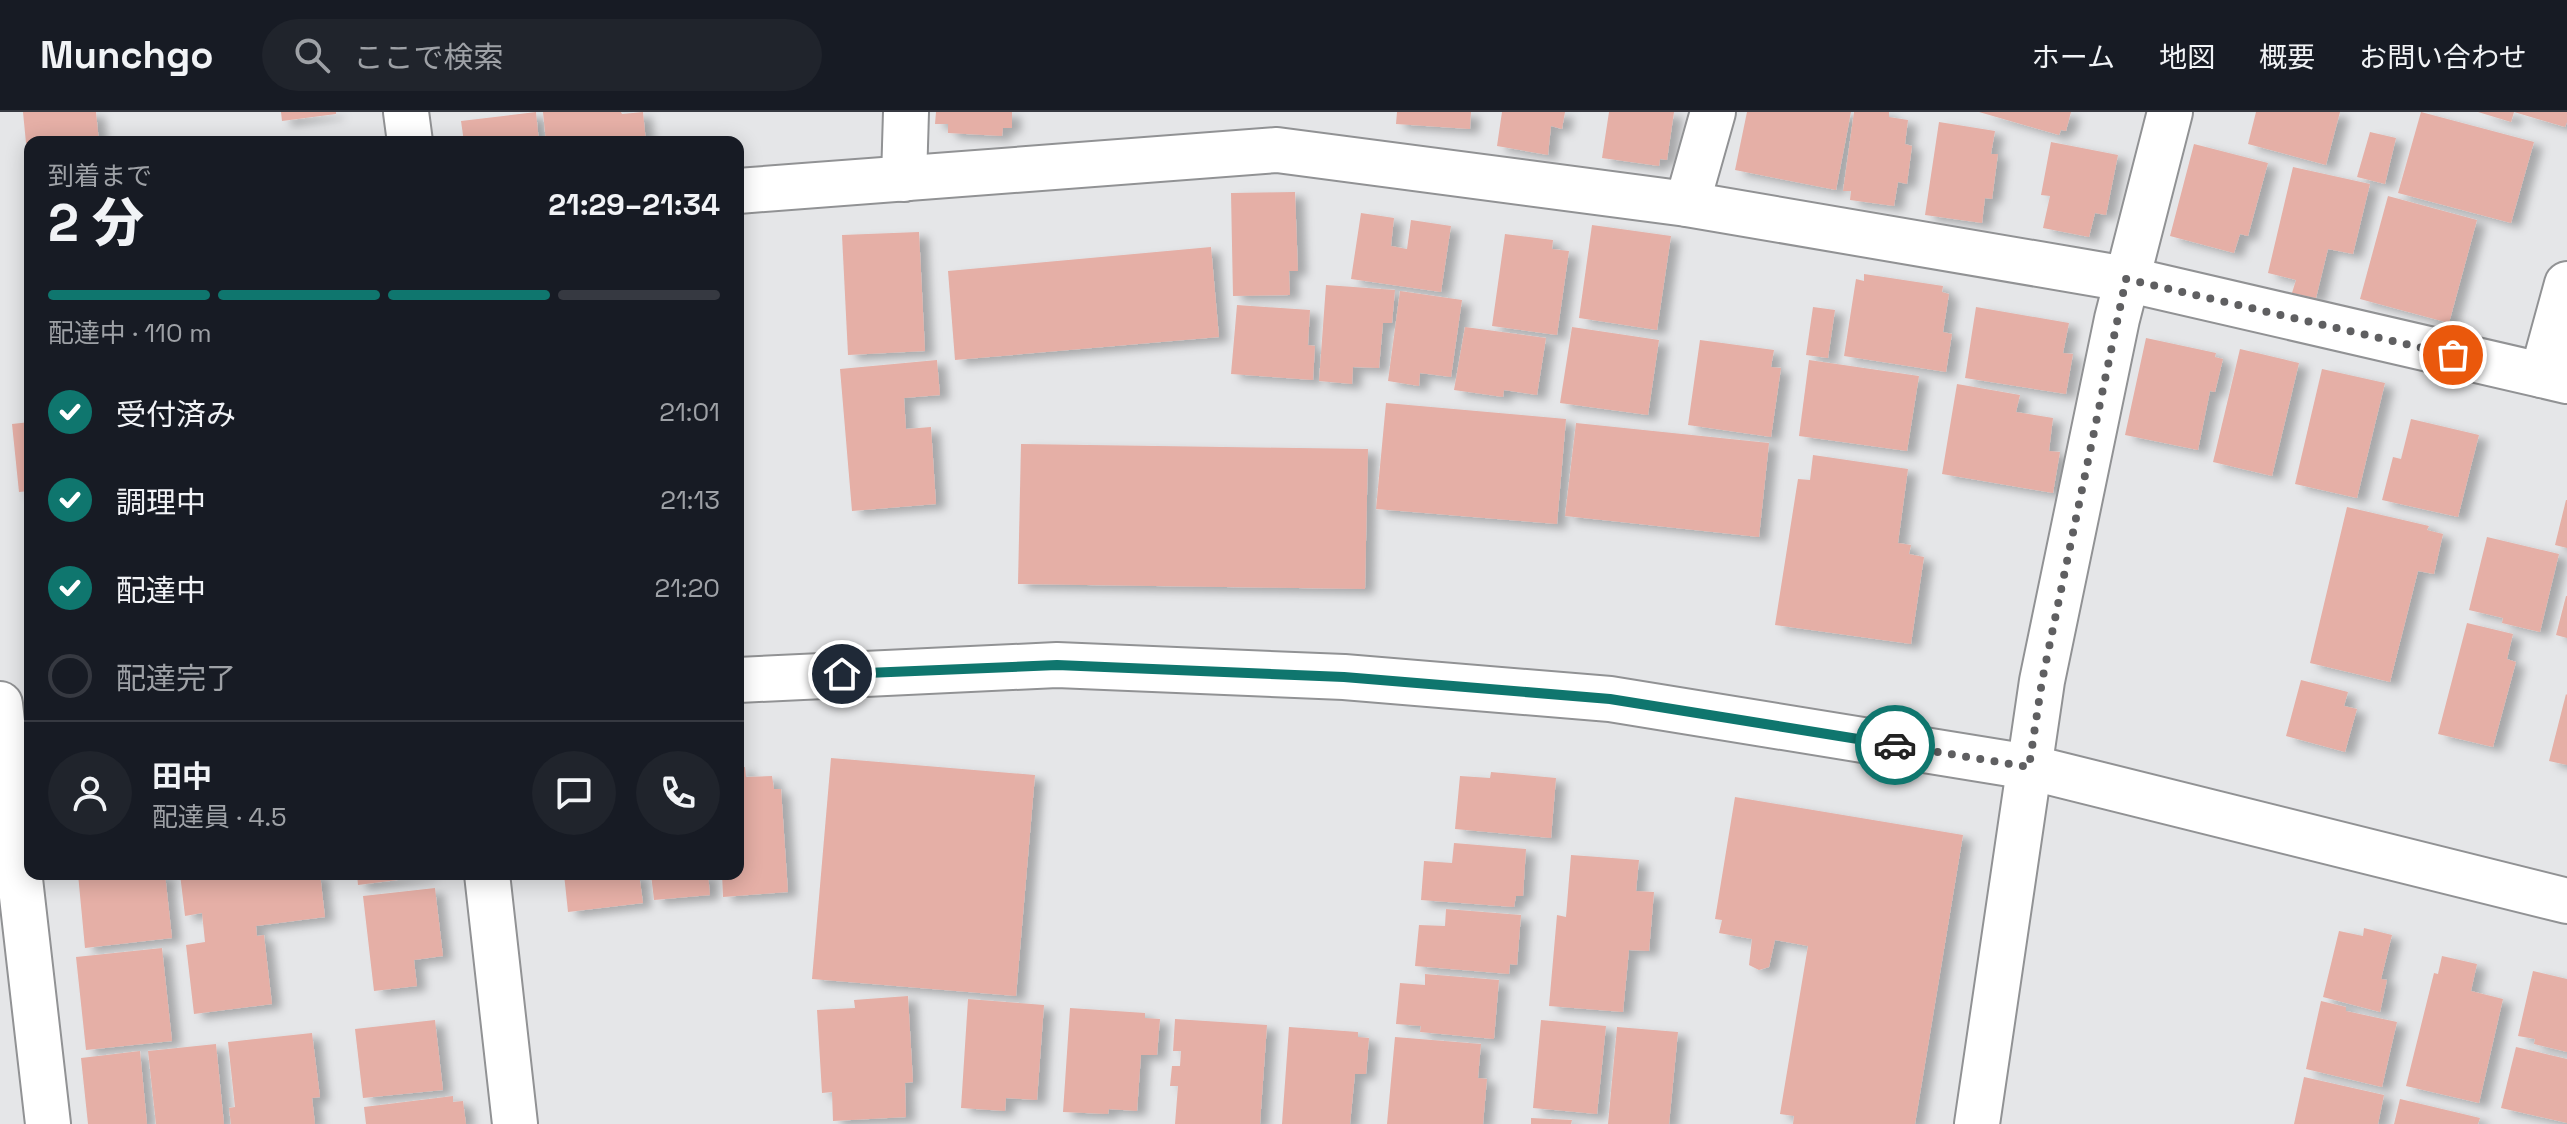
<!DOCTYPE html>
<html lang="ja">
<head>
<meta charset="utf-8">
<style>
	body { margin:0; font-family:"Space Grotesk","Noto Sans JP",sans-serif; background:#20242c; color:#f1f3f6; height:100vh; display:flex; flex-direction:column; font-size:30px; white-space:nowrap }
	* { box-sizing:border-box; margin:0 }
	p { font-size:26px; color:#9ea1a6 }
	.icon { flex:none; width:44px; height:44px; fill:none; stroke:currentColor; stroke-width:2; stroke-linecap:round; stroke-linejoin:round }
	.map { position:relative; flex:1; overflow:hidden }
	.side { position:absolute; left:24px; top:24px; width:720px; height:744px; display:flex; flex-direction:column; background:#171b24; border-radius:16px; box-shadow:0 4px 20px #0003 }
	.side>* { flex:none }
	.pin { position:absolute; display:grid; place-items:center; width:68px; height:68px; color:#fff; margin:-34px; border:4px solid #fff; border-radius:50%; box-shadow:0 2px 8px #0007 }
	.courier { position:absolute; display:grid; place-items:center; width:80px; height:80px; margin:-40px; border:6px solid #0f766e; border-radius:50%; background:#fff; color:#222; box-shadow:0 2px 10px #0007 }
	.summary em { font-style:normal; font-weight:800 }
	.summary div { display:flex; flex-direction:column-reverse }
	.summary { display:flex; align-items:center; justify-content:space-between; height:136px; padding:0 24px }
	h1 { font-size:52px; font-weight:800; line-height:60px }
	.bar { display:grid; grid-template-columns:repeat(4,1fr); gap:12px 8px; align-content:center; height:96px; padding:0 24px }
	.bar i { height:10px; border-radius:6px; background:#363941 }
	.bar .current { background:#0f766e }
	.bar p { grid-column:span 4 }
	.line { display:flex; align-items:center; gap:20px; padding:0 24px; border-top:2px solid #363941 }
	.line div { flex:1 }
	.round { display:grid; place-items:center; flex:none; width:84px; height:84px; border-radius:42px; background:#20242c }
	ol { padding:0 24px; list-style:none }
	li { display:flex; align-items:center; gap:24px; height:88px }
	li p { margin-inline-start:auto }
	li .icon { padding:8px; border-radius:50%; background:#0f766e; color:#fff; stroke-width:4 }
	li:last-child { color:#9ea1a6 }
	li i { width:44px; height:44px; border:4px solid #363941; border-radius:50% }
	header { display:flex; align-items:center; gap:48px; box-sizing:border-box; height:112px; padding:0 40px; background:#171b24; border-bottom:2px solid #363941 }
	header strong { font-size:38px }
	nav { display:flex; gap:44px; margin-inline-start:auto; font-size:28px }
	.search { width:560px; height:72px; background:#20242c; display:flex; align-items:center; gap:20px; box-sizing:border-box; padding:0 28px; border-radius:44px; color:#9ea1a6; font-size:30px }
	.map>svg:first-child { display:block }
	.building { fill:#e5afa6; filter:url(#shadow) }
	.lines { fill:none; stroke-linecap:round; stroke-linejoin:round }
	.minor-casing { stroke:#919294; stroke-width:48 }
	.minor { stroke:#fff; stroke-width:44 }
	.done { stroke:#5f5f61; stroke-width:8; stroke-dasharray:0 14.4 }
	.route { stroke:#0f766e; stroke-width:10 }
</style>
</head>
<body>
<header>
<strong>Munchgo</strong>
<div class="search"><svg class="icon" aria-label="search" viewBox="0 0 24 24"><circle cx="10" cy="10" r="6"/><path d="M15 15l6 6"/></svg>ここで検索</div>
<nav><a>ホーム</a><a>地図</a><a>概要</a><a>お問い合わせ</a></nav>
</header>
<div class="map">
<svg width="2567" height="1012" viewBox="0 0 2567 1012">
	<defs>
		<filter id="shadow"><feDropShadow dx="9" dy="5" stdDeviation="4" flood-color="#0004"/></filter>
	</defs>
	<rect width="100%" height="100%" fill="#e5e6e8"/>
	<g class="building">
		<path d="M 23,0 L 96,0 L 99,30 L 26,31 Z"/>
		<path d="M 281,0 L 336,0 L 336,2 L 282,9 Z"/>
		<path d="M 536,0 L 539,30 L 464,30 L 461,9 Z"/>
		<path d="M 543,0 L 621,0 L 622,2 L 643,0 L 646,30 L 546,30 Z"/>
		<path d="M 936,0 L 1012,0 L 1012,16 L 1003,16 L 1002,24 L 948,21 L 948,12 L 935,12 Z"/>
		<path d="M 1397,0 L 1471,0 L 1470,17 L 1396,12 Z"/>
		<path d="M 1502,0 L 1565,0 L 1562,17 L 1551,14 L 1548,43 L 1497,34 Z"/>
		<path d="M 1609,0 L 1674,0 L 1667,48 L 1660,47 L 1659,54 L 1602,46 Z"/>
		<path d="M 1747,0 L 1851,0 L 1836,78 L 1735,58 Z"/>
		<path d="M 1854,0 L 1889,0 L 1889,5 L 1908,8 L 1905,32 L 1912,34 L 1907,72 L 1898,70 L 1894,94 L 1850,88 L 1851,79 L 1843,79 Z"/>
		<path d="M 1979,0 L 2071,0 L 2066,19 L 2061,18 L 2059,23 Z"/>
		<path d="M 2256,0 L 2340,0 L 2326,53 L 2248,32 Z"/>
		<path d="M 2421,0 L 2534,30 L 2511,111 L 2398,81 Z"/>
		<path d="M 2478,0 L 2514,0 L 2511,10 Z"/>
		<path d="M 2514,0 L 2567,0 L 2567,10 L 2565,15 Z"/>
		<path d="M 1939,10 L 1995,19 L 1991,42 L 1998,42 L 1992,87 L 1985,86 L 1982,111 L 1925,103 Z"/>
		<path d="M 2370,20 L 2396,26 L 2385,72 L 2357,65 Z"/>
		<path d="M 2051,30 L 2118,43 L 2106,103 L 2095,101 L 2089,125 L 2043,116 L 2050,84 L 2041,83 Z"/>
		<path d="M 2194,32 L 2268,51 L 2248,124 L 2240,122 L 2234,141 L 2170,124 Z"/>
		<path d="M 2293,55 L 2370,72 L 2353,142 L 2328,137 L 2316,186 L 2292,181 L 2296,168 L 2268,161 Z"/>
		<path d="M 1295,80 L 1298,159 L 1289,159 L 1290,183 L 1233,184 L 1231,81 Z"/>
		<path d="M 2388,84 L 2477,108 L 2449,211 L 2360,187 Z"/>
		<path d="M 1361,101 L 1394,106 L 1391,134 L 1407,137 L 1411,108 L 1451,114 L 1441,180 L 1351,167 Z"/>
		<path d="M 1592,113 L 1671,124 L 1657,218 L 1579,206 Z"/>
		<path d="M 919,120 L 925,239 L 848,243 L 842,123 Z"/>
		<path d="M 1505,122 L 1553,128 L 1552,137 L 1569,139 L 1557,223 L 1492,214 Z"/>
		<path d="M 1211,135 L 1219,225 L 955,248 L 948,159 Z"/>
		<path d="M 1864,162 L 1943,174 L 1942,180 L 1949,182 L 1943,220 L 1952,222 L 1946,260 L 1844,244 L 1856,167 L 1864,169 Z"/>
		<path d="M 1326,173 L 1395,178 L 1392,211 L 1383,211 L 1379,256 L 1353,255 L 1352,272 L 1319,269 Z"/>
		<path d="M 1400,179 L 1462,188 L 1451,265 L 1420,261 L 1419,274 L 1388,269 Z"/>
		<path d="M 1237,193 L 1310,198 L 1308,233 L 1315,234 L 1313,268 L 1231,262 Z"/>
		<path d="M 1813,195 L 1835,198 L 1828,246 L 1806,243 Z"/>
		<path d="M 1976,195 L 2069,211 L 2063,241 L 2073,242 L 2066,282 L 1965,266 Z"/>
		<path d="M 1465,215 L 1546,226 L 1537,283 L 1504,278 L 1503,285 L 1454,278 Z"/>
		<path d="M 1572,215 L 1659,228 L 1648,303 L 1560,291 Z"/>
		<path d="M 2146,226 L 2216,241 L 2215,245 L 2223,247 L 2215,280 L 2210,279 L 2198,338 L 2125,323 Z"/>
		<path d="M 1700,228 L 1774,238 L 1771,255 L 1781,256 L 1771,325 L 1688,313 Z"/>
		<path d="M 2240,237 L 2299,251 L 2272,364 L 2213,350 Z"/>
		<path d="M 937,248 L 940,283 L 904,286 L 906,317 L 931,315 L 936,392 L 852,399 L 840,257 Z"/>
		<path d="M 1809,248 L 1919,264 L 1907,339 L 1799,324 Z"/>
		<path d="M 2322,257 L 2385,271 L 2357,386 L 2295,372 Z"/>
		<path d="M 1957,272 L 2020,283 L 2016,300 L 2053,306 L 2049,339 L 2060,340 L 2053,381 L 1942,362 Z"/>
		<path d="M 1386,291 L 1566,307 L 1557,412 L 1376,397 Z"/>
		<path d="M 2411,307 L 2479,323 L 2458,405 L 2382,388 L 2393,345 L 2401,347 Z"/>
		<path d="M 30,310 L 30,379 L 19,380 L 12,312 Z"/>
		<path d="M 1576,311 L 1769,331 L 1759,425 L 1565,404 Z"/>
		<path d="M 1021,332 L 1368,337 L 1365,477 L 1018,472 Z"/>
		<path d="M 1813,343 L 1908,357 L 1898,431 L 1911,433 L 1909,442 L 1924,445 L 1911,532 L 1775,513 L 1798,367 L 1810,368 Z"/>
		<path d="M 2566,388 L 2567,388 L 2567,436 L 2555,433 Z"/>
		<path d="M 2347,395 L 2429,414 L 2427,418 L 2443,422 L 2434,462 L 2418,459 L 2390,570 L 2310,551 Z"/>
		<path d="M 2487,425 L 2559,442 L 2540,520 L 2502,511 L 2503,506 L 2469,498 Z"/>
		<path d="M 2566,484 L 2567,484 L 2567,526 L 2556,523 Z"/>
		<path d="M 2467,511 L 2513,522 L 2507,547 L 2516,550 L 2493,635 L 2438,622 Z"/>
		<path d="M 2301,568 L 2348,580 L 2344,594 L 2357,597 L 2345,640 L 2286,624 Z"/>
		<path d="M 2566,582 L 2567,583 L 2567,653 L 2549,649 Z"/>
		<path d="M 831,646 L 1035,663 L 1016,884 L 812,867 Z"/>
		<path d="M 745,655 L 746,665 L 772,664 L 774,677 L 781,677 L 788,780 L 723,785 L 722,762 L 738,762 L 738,656 Z"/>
		<path d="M 1491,660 L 1556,666 L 1551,726 L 1455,717 L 1460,664 L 1490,666 Z"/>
		<path d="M 1735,685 L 1963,723 L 1915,1012 L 1793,1012 L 1794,1004 L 1780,1002 L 1808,834 L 1775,828 L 1769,855 L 1759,858 L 1749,853 L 1752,827 L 1719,821 L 1722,808 L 1715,807 Z"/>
		<path d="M 1454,731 L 1526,737 L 1523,784 L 1516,784 L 1514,795 L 1421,788 L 1424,749 L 1452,751 Z"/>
		<path d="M 1571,743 L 1639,748 L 1636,779 L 1654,780 L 1649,839 L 1629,838 L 1623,900 L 1549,894 L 1557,803 L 1566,805 Z"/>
		<path d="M 78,762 L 165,762 L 172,826 L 85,836 Z"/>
		<path d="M 180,762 L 320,762 L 325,805 L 256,814 L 257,824 L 264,823 L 272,892 L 194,902 L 186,833 L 205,830 L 202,801 L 185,804 Z"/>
		<path d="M 357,762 L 429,762 L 429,764 L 358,773 Z"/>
		<path d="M 564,762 L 639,762 L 643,791 L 568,800 Z"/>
		<path d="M 651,762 L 708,762 L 710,783 L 654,788 Z"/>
		<path d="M 435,776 L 443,844 L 414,848 L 417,874 L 374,879 L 363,784 Z"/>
		<path d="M 1446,797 L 1521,803 L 1517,853 L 1510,852 L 1509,862 L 1415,854 L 1419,813 L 1445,814 Z"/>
		<path d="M 2364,816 L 2392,823 L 2381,867 L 2387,868 L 2380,900 L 2323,885 L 2339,819 L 2363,824 Z"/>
		<path d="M 162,836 L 172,929 L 86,938 L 76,845 Z"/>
		<path d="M 2442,844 L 2477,852 L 2471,879 L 2503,887 L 2479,991 L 2406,974 L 2434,861 L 2438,862 Z"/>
		<path d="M 2533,859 L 2567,867 L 2567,940 L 2534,932 L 2535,927 L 2518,924 Z"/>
		<path d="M 1425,862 L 1499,868 L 1494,927 L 1420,920 L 1421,914 L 1396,912 L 1400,871 L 1425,873 Z"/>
		<path d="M 908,884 L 913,970 L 905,971 L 906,1005 L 833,1009 L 832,980 L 822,981 L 817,898 L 855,896 L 854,888 Z"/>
		<path d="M 968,887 L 1044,893 L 1037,988 L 1006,986 L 1005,999 L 961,996 Z"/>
		<path d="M 2321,889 L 2346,895 L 2346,899 L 2397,910 L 2382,975 L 2306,957 Z"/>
		<path d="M 1070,896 L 1145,901 L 1145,906 L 1160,907 L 1157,943 L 1141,943 L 1137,999 L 1109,997 L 1108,1002 L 1063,1000 Z"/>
		<path d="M 1175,907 L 1267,913 L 1260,1012 L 1175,1012 L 1178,974 L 1170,974 L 1172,954 L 1180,954 L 1181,939 L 1173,939 Z"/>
		<path d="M 435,908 L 443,978 L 363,986 L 355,917 Z"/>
		<path d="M 1541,908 L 1606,914 L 1597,1002 L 1533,996 Z"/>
		<path d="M 1289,915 L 1358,920 L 1358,925 L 1369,926 L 1366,962 L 1355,962 L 1350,1012 L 1282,1012 Z"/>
		<path d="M 1617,915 L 1678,920 L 1669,1012 L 1608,1012 Z"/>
		<path d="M 312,921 L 320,985 L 312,986 L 315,1012 L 231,1012 L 229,996 L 235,995 L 228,930 Z"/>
		<path d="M 1395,925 L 1481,932 L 1478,966 L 1487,967 L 1483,1012 L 1387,1012 Z"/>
		<path d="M 216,932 L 224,1012 L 156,1012 L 148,939 Z"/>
		<path d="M 2516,935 L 2567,947 L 2567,1011 L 2501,996 Z"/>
		<path d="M 140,939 L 147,1012 L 88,1012 L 81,946 Z"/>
		<path d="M 2304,965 L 2384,983 L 2378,1012 L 2294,1012 Z"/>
		<path d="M 453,984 L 453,990 L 463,989 L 466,1012 L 366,1012 L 364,995 Z"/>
		<path d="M 2400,987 L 2480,1006 L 2478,1012 L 2394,1012 Z"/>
		<path d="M 1531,1006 L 1572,1008 L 1571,1012 L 1531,1012 Z"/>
	</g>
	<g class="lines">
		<defs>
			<g id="minor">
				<path d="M 406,0 L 410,30"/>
				<path d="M 904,67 L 906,0"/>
				<path d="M 738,79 L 1277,38 L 1687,92 L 2126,167 L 2567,269"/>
				<path d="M 1687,92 L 1713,0"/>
				<path d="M 2542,263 L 2567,172"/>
				<path d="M 738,568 L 1057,553 L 1344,565 L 1610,587 L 2029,655 L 2567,789"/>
				<path d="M 0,592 L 48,1012"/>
				<path d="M 487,762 L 515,1012"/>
				<path d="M 1977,1012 L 2042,569 L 2117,207 L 2170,0"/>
			</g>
		</defs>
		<use href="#minor" class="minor-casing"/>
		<use href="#minor" class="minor"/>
	</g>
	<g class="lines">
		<path class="done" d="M 1895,633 L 2029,655 L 2042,569 L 2126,167 L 2453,243"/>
		<path class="route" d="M 842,562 L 1057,553 L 1344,565 L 1610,587 L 1895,633"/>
	</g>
</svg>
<div class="pin" style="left:2453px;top:243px;background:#ea580c"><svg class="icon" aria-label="bag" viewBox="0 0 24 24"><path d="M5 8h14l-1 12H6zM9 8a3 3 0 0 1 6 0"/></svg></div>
<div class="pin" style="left:842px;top:562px;background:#1f2937"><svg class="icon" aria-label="home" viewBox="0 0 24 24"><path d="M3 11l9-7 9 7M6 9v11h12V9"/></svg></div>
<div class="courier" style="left:1895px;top:633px"><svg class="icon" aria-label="car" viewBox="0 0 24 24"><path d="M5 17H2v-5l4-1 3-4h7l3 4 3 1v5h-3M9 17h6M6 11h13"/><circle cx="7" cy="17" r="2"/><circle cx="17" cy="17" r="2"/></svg></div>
<section class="side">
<div class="summary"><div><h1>2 分</h1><p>到着まで</p></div><em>21:29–21:34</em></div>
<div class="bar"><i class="current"></i><i class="current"></i><i class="current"></i><i></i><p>配達中 · 110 m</p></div>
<ol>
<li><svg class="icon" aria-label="check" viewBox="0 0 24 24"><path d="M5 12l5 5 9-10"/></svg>受付済み<p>21:01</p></li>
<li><svg class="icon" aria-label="check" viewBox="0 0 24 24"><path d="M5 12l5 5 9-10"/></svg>調理中<p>21:13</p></li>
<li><svg class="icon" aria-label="check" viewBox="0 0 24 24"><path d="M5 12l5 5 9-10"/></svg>配達中<p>21:20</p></li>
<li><i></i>配達完了</li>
</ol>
<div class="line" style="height:144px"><a class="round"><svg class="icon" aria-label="person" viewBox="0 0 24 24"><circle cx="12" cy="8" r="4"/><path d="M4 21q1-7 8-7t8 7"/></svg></a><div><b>田中</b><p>配達員 · 4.5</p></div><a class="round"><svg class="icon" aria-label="chat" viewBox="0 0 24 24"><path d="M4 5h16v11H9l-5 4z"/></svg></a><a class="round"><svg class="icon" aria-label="phone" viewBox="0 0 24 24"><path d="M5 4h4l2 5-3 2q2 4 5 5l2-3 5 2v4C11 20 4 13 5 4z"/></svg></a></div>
</section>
</div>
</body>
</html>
